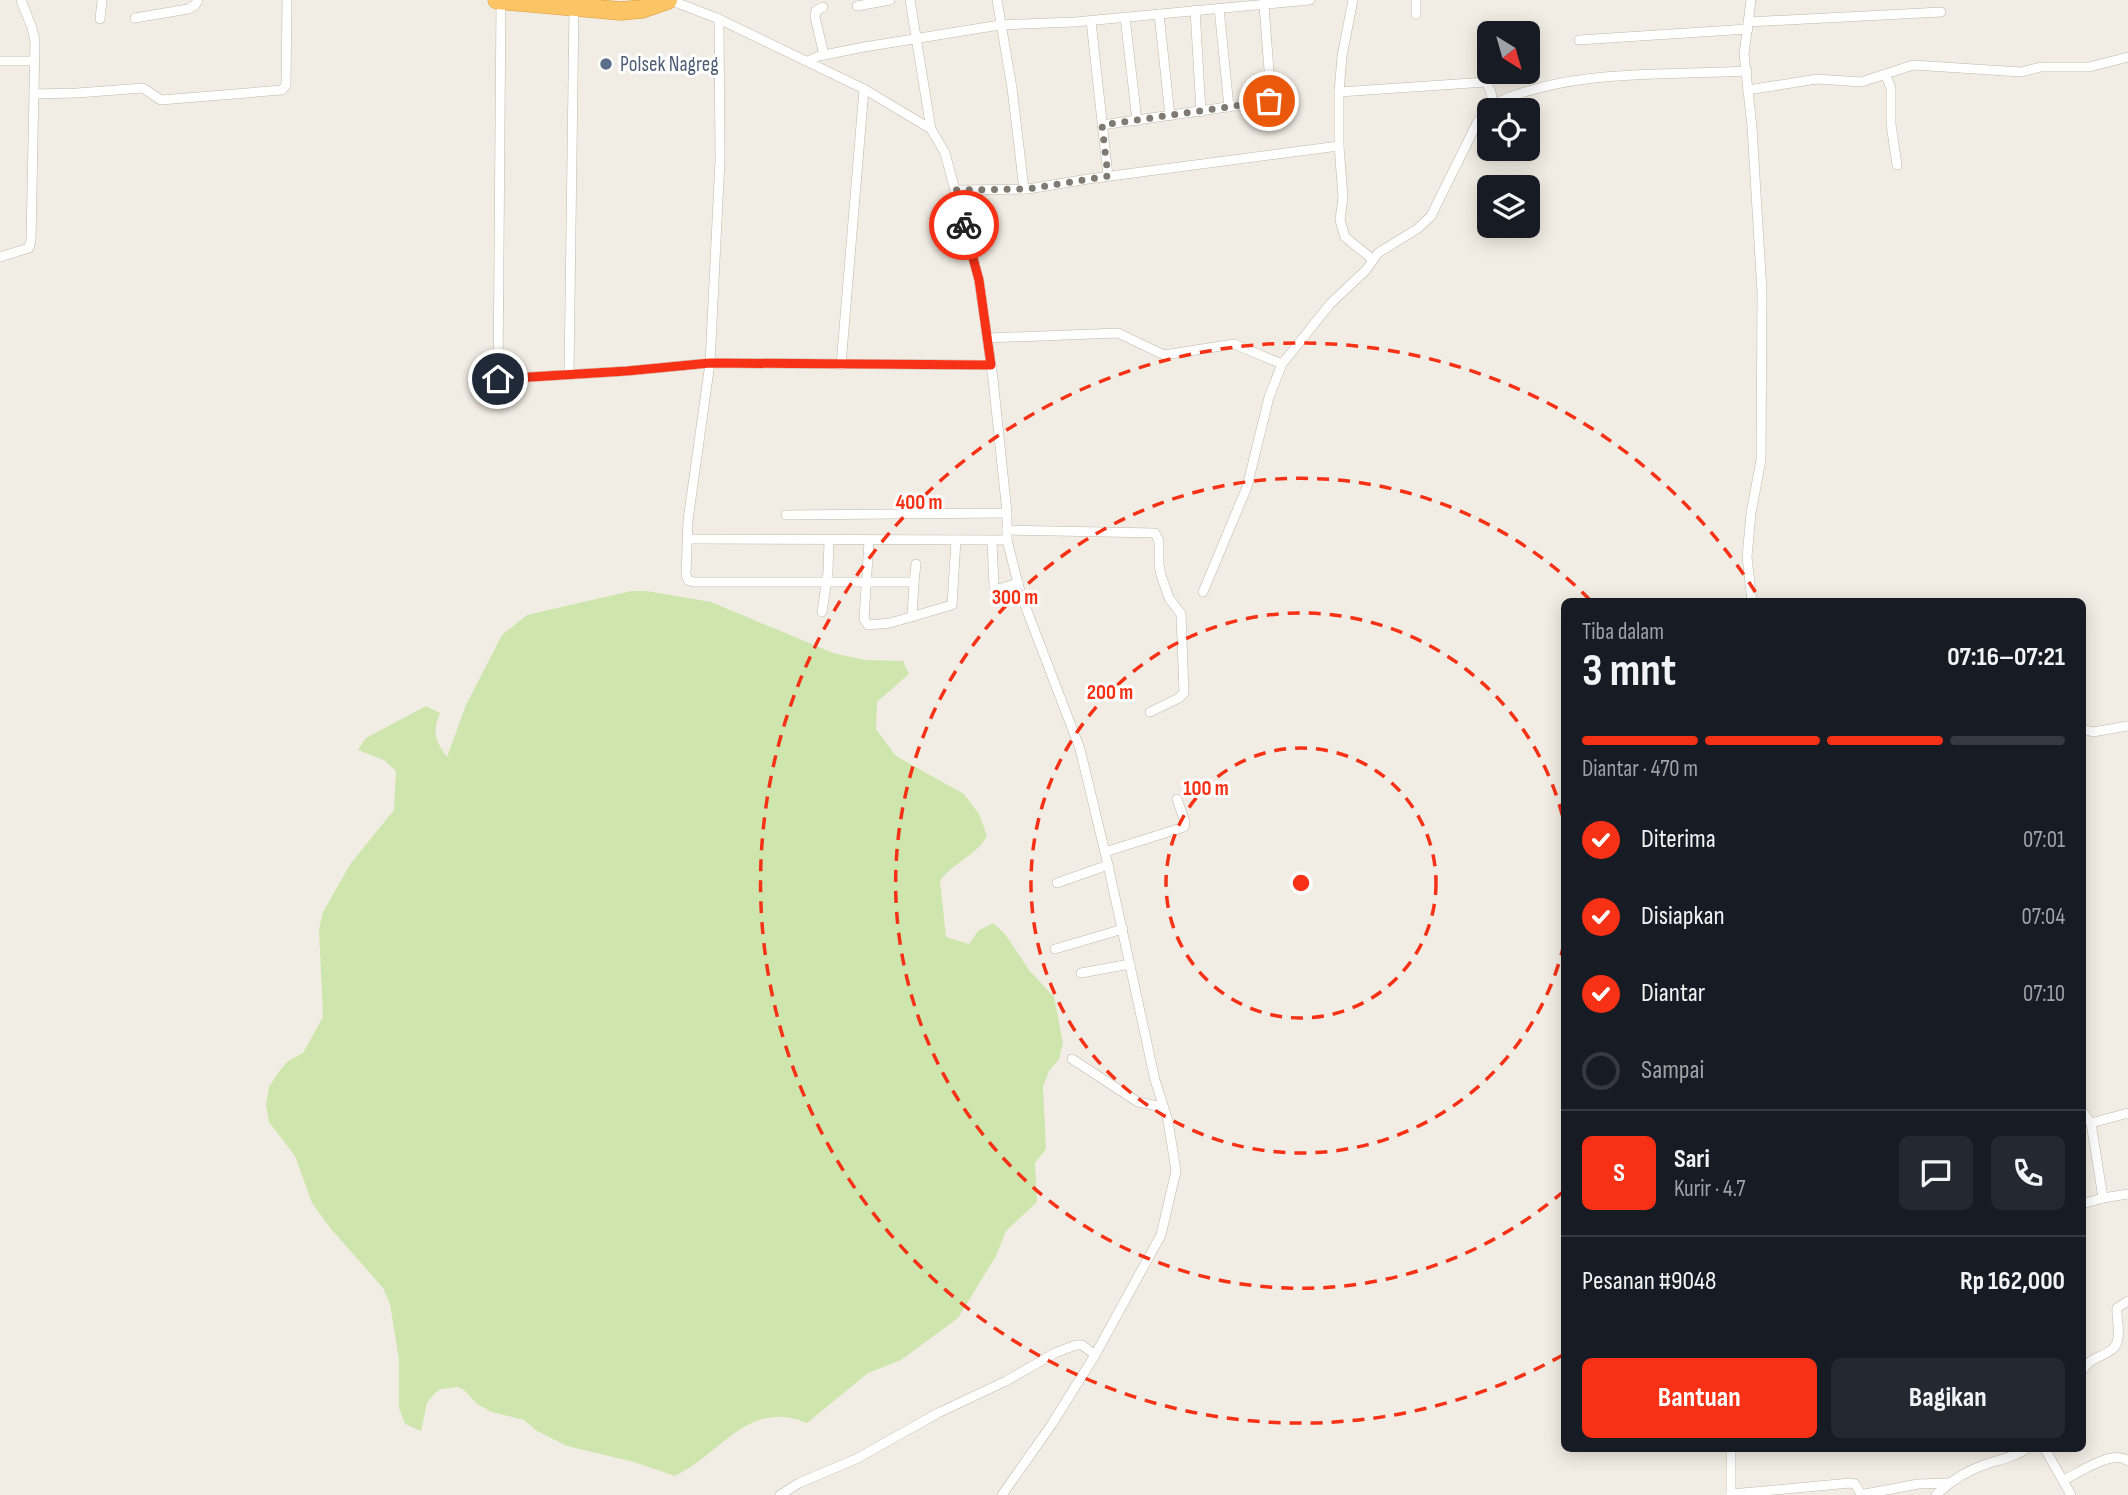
<!DOCTYPE html>
<html lang="id">
<head>
<meta charset="utf-8">
<style>
	body { margin:0; font-family:"Sofia Sans Condensed",sans-serif; background:#242831; color:#f1f3f6; height:100vh; display:flex; flex-direction:column; font-size:26px; white-space:nowrap }
	* { box-sizing:border-box; margin:0 }
	p { font-size:23px; color:#9ea1a6 }
	.icon { flex:none; width:38px; height:38px; fill:none; stroke:currentColor; stroke-width:2; stroke-linecap:round; stroke-linejoin:round }
	.map { position:relative; flex:1; overflow:hidden }
	.drawer { position:absolute; left:1561px; top:598px; width:525px; height:854px; display:flex; flex-direction:column; background:#171b24; border-radius:10px; box-shadow:0 4px 18px #0003 }
	.drawer>* { flex:none }
	.needle { width:46px; rotate:143deg }
	.buttons { position:absolute; left:1477px; top:21px; display:grid; gap:14px }
	.buttons a { display:grid; place-items:center; width:63px; height:63px; border-radius:10px; background:#171b24; box-shadow:0 4px 18px #0003; font-size:35px }
	.pin { position:absolute; display:grid; place-items:center; width:60px; height:60px; color:#fff; margin:-30px; border:4px solid #fff; border-radius:50%; box-shadow:0 2px 7px #0007 }
	.courier { position:absolute; display:grid; place-items:center; width:70px; height:70px; margin:-35px; border:5px solid #f63116; border-radius:50%; background:#fff; color:#222; box-shadow:0 2px 9px #0007 }
	.summary em { font-style:normal; font-weight:700 }
	.summary div { display:flex; flex-direction:column-reverse }
	.summary { display:flex; align-items:center; justify-content:space-between; height:119px; padding:0 21px }
	h1 { font-size:46px; font-weight:700; line-height:52px }
	.bar { display:grid; grid-template-columns:repeat(4,1fr); gap:10px 7px; align-content:center; height:84px; padding:0 21px }
	.bar i { height:9px; border-radius:5px; background:#363941 }
	.bar .active { background:#f63116 }
	.bar p { grid-column:span 4 }
	.line { display:flex; align-items:center; gap:18px; padding:0 21px; border-top:2px solid #363941 }
	.line div { flex:1 }
	.round { display:grid; place-items:center; flex:none; width:74px; height:74px; border-radius:10px; background:#242831 }
	ol { padding:0 21px; list-style:none }
	li { display:flex; align-items:center; gap:21px; height:77px }
	li p { margin-inline-start:auto }
	li .icon { padding:7px; border-radius:50%; background:#f63116; color:#fff; stroke-width:4 }
	li:last-child { color:#9ea1a6 }
	li i { width:38px; height:38px; border:4px solid #363941; border-radius:50% }
	.cta { display:flex; gap:14px; margin-top:auto; padding:14px 21px }
	.cta a { flex:1; height:80px; border-radius:10px; background:#f63116; color:#fff; font-size:28px; font-weight:700; line-height:80px; text-align:center }
	.cta a+a { background:#242831; color:#f1f3f6 }
	.map>svg:first-child { display:block }
	.green { fill:#cee6ad }
	.lines { fill:none; stroke-linecap:round; stroke-linejoin:round }
	.street-casing { stroke:#c0b7aa; stroke-width:10 }
	.highway-casing { stroke:#da9835; stroke-width:19 }
	.street { stroke:#fff; stroke-width:9 }
	.highway { stroke:#fbc565; stroke-width:18 }
	.done { stroke:#807b72; stroke-width:7; stroke-dasharray:0 12.6 }
	.route { stroke:#f63116; stroke-width:9 }
	.ring { fill:none; stroke:#f63116; stroke-width:3.5; stroke-dasharray:12 9 }
	.service-dot { fill:#5c6f8a; stroke:#fff; stroke-width:2.5 }
	.labels { text-anchor:middle; dominant-baseline:central; stroke-width:6; stroke-linejoin:round; paint-order:stroke }
	.service-label { font-size:21px; fill:#4e5e75; stroke:#fff; text-anchor:start }
	.centre { fill:#f63116; stroke:#fff; stroke-width:3.5 }
	.ring-label { font-size:21px; text-anchor:middle; font-weight:bold; fill:#f63116; stroke:#fff; stroke-width:6; stroke-linejoin:round; paint-order:stroke }
</style>
</head>
<body>
<div class="map">
<svg width="2128" height="1495" viewBox="0 0 2128 1495">
	<rect width="100%" height="100%" fill="#f2ede4"/>
	<path class="green" d="M 631,591 L 647,591 L 711,602 L 833,653 L 865,660 L 903,661 L 909,674 L 877,702 L 876,729 L 896,756 L 964,794 L 979,814 L 987,836 C 976,856 952,863 940,881 L 946,937 L 969,944 L 978,931 L 993,923 L 1005,934 L 1029,970 L 1054,997 L 1063,1043 L 1059,1059 L 1049,1071 L 1043,1087 L 1046,1149 L 1035,1163 L 1037,1202 L 1006,1231 L 996,1256 L 958,1318 L 901,1360 L 868,1373 L 807,1423 C 749,1398 721,1454 675,1476 L 634,1462 L 567,1446 L 537,1431 L 524,1420 L 492,1412 L 477,1404 L 465,1391 L 458,1387 L 441,1389 L 434,1394 L 427,1403 L 421,1431 L 405,1424 L 399,1408 L 399,1360 L 390,1304 L 383,1288 L 331,1229 L 312,1203 L 295,1156 L 269,1122 L 266,1105 L 269,1087 L 278,1073 L 288,1061 L 303,1053 L 323,1017 L 319,929 L 323,912 L 351,863 L 394,810 L 396,771 L 384,760 L 358,750 L 366,738 L 426,706 L 440,713 C 432,732 435,741 447,757 L 466,705 L 502,635 L 527,615 Z"/>
	<g class="lines">
		<defs>
			<g id="street">
				<path d="M 501,0 L 498,379 L 627,371 L 710,363 L 720,160 L 719,19"/>
				<path d="M 670,0 L 719,19 L 864,89 L 931,129 L 945,153 L 979,280 L 993,379 L 1007,513 L 1007,540 L 1021,595 L 1080,749 L 1108,865 L 1155,1080 L 1168,1121 L 1176,1171 L 1161,1235 L 1095,1355 L 1052,1424 L 1002,1495"/>
				<path d="M 910,0 L 931,129"/>
				<path d="M 997,0 L 1012,88 L 1024,189"/>
				<path d="M 1353,0 L 1342,56 L 1339,92 L 1339,146 L 1343,197 L 1340,220 L 1345,237 L 1372,259"/>
				<path d="M 1416,0 L 1416,14"/>
				<path d="M 1751,0 L 1744,54 L 1752,127 L 1762,292 L 1761,460 L 1751,513 L 1747,557 L 1752,602"/>
				<path d="M 857,6 L 890,0"/>
				<path d="M 823,7 L 816,11 L 815,17 L 824,55"/>
				<path d="M 1219,8 L 1229,107"/>
				<path d="M 1195,10 L 1201,112"/>
				<path d="M 1159,14 L 1170,116"/>
				<path d="M 1125,17 L 1137,121"/>
				<path d="M 135,18 L 188,9 L 195,5 L 198,0"/>
				<path d="M 100,19 L 102,0"/>
				<path d="M 1091,21 L 1108,176"/>
				<path d="M 1748,22 L 1941,12"/>
				<path d="M 1579,40 L 1748,29"/>
				<path d="M 0,61 L 34,61"/>
				<path d="M 808,61 L 819,56 L 864,47 L 1000,25 L 1075,22 L 1310,0"/>
				<path d="M 1885,74 L 1891,88 L 1891,124 L 1897,165"/>
				<path d="M 1748,90 L 1817,79 L 1861,82 L 1913,65 L 2021,72 L 2041,67 L 2089,67 L 2128,57"/>
				<path d="M 34,94 L 77,93 L 143,88 L 161,100 L 282,90 L 286,85 L 287,0"/>
				<path d="M 1493,104 C 1571,68 1663,76 1747,71"/>
				<path d="M 1102,125 L 1269,101 L 1271,97 L 1264,5"/>
				<path d="M 955,190 L 1028,189 L 1088,179 L 1339,146"/>
				<path d="M 0,257 L 29,248 L 31,240 L 35,41 L 32,28 L 21,0"/>
				<path d="M 988,338 L 1118,333 L 1164,355 L 1234,344 L 1282,364"/>
				<path d="M 841,365 L 864,89"/>
				<path d="M 569,375 L 574,7"/>
				<path d="M 786,515 L 1007,513"/>
				<path d="M 1007,530 L 1155,533 L 1159,541 L 1159,565 L 1161,575 L 1169,598 L 1181,614 L 1184,693 L 1179,698 L 1150,712"/>
				<path d="M 688,539 L 1007,540"/>
				<path d="M 869,541 L 864,619 L 868,625 L 890,623 L 952,605 L 956,540"/>
				<path d="M 992,542 L 994,586 L 998,589 L 1018,583"/>
				<path d="M 914,582 L 916,564"/>
				<path d="M 1203,592 L 1247,487 L 1269,397 L 1282,364 L 1330,304 L 1366,270 L 1378,253 L 1417,229 L 1431,216 L 1477,123 L 1493,104 L 1491,92 L 1486,82 L 1339,92"/>
				<path d="M 822,612 L 828,572 L 829,540"/>
				<path d="M 912,617 L 914,582 L 693,582 L 688,580 L 686,574 L 688,520 L 710,363 L 991,365"/>
				<path d="M 2082,729 L 2093,732 L 2128,726"/>
				<path d="M 1105,852 L 1184,827 L 1185,822 L 1177,799"/>
				<path d="M 1057,883 L 1108,865"/>
				<path d="M 1055,949 L 1123,929"/>
				<path d="M 1081,973 L 1130,964"/>
				<path d="M 1072,1059 L 1138,1102 L 1163,1107"/>
				<path d="M 2082,1111 L 2091,1123 L 2103,1198 L 2128,1194"/>
				<path d="M 2091,1123 L 2128,1113"/>
				<path d="M 2082,1204 L 2103,1198"/>
				<path d="M 2082,1372 C 2089,1353 2116,1358 2118,1338 C 2120,1328 2116,1318 2117,1308 L 2128,1301"/>
				<path d="M 1731,1449 L 1731,1495"/>
				<path d="M 2045,1449 L 2071,1495"/>
				<path d="M 2064,1480 C 2080,1472 2113,1449 2128,1461"/>
				<path d="M 1731,1494 L 1850,1483 L 1855,1484 L 1861,1494 L 1865,1494 L 1918,1484 L 1948,1483"/>
				<path d="M 780,1495 L 799,1483 L 856,1459 L 938,1413 L 1006,1381 L 1055,1353 L 1076,1345 L 1082,1345 L 1095,1355"/>
				<path d="M 1936,1495 C 1951,1480 1969,1470 1989,1463 C 2003,1459 2014,1457 2026,1449"/>
			</g>
			<path id="highway" d="M 497,0 L 621,11 L 642,9 L 668,0"/>
		</defs>
		<use href="#street" class="street-casing"/>
		<use href="#highway" class="highway-casing"/>
		<use href="#street" class="street"/>
		<use href="#highway" class="highway"/>
	</g>
	<g class="lines">
		<path class="done" d="M 964,225 L 955,190 L 1028,189 L 1108,176 L 1102,125 L 1269,101"/>
		<path class="route" d="M 498,379 L 627,371 L 710,363 L 991,365 L 979,280 L 964,225"/>
	</g>
	<g class="ring">
		<circle cx="1301" cy="883" r="135"/>
		<path d="M1564 944A270 270 0 1 1 1564 822"/>
		<path d="M1564 1191A405 405 0 1 1 1592 602"/>
		<path d="M1563 1355A540 540 0 1 1 1761 601"/>
	</g>
	<circle class="service-dot" cx="606" cy="64" r="7"/>
	<g class="labels">
		<g class="service-label">
			<text x="620" y="64">Polsek Nagreg</text>
		</g>
	</g>
	<circle cx="1301" cy="883" r="10" class="centre"/>
	<g class="ring-label">
		<text x="919" y="509">400 m</text>
		<text x="1015" y="604">300 m</text>
		<text x="1110" y="699">200 m</text>
		<text x="1206" y="795">100 m</text>
	</g>
</svg>
<div class="buttons">
<a><svg class="needle" viewBox="-14 -14 28 28"><path d="M0-13l5 13h-10z" fill="#e53935"/><path d="M0 13l5-13h-10z" fill="#9ea1a6"/></svg></a>
<a><svg class="icon" aria-label="locate" viewBox="0 0 24 24"><circle cx="12" cy="12" r="6"/><path d="M12 2v4M12 18v4M2 12h4M18 12h4"/></svg></a>
<a><svg class="icon" aria-label="layers" viewBox="0 0 24 24"><path d="M12 4l9 5-9 5-9-5zM3 14l9 5 9-5"/></svg></a>
</div>
<div class="pin" style="left:1269px;top:101px;background:#ea580c"><svg class="icon" aria-label="bag" viewBox="0 0 24 24"><path d="M5 8h14l-1 12H6zM9 8a3 3 0 0 1 6 0"/></svg></div>
<div class="pin" style="left:498px;top:379px;background:#1f2937"><svg class="icon" aria-label="home" viewBox="0 0 24 24"><path d="M3 11l9-7 9 7M6 9v11h12V9"/></svg></div>
<div class="courier" style="left:964px;top:225px"><svg class="icon" aria-label="bike" viewBox="0 0 24 24"><circle cx="6" cy="16" r="4"/><circle cx="18" cy="16" r="4"/><path d="M6 16l4-8h5l3 8M10 8l3 8H6M13 5h3"/></svg></div>
<section class="drawer">
<div class="summary"><div><h1>3 mnt</h1><p>Tiba dalam</p></div><em>07:16–07:21</em></div>
<div class="bar"><i class="active"></i><i class="active"></i><i class="active"></i><i></i><p>Diantar · 470 m</p></div>
<ol>
<li><svg class="icon" aria-label="check" viewBox="0 0 24 24"><path d="M5 12l5 5 9-10"/></svg>Diterima<p>07:01</p></li>
<li><svg class="icon" aria-label="check" viewBox="0 0 24 24"><path d="M5 12l5 5 9-10"/></svg>Disiapkan<p>07:04</p></li>
<li><svg class="icon" aria-label="check" viewBox="0 0 24 24"><path d="M5 12l5 5 9-10"/></svg>Diantar<p>07:10</p></li>
<li><i></i>Sampai</li>
</ol>
<div class="line" style="height:126px"><b class="round" style="background:#f63116;color:#fff">S</b><div><b>Sari</b><p>Kurir · 4.7</p></div><a class="round"><svg class="icon" aria-label="chat" viewBox="0 0 24 24"><path d="M4 5h16v11H9l-5 4z"/></svg></a><a class="round"><svg class="icon" aria-label="phone" viewBox="0 0 24 24"><path d="M5 4h4l2 5-3 2q2 4 5 5l2-3 5 2v4C11 20 4 13 5 4z"/></svg></a></div>
<div class="line" style="height:91px"><div>Pesanan #9048</div><b>Rp 162,000</b></div>
<div class="cta"><a>Bantuan</a><a>Bagikan</a></div>
</section>
</div>
</body>
</html>
